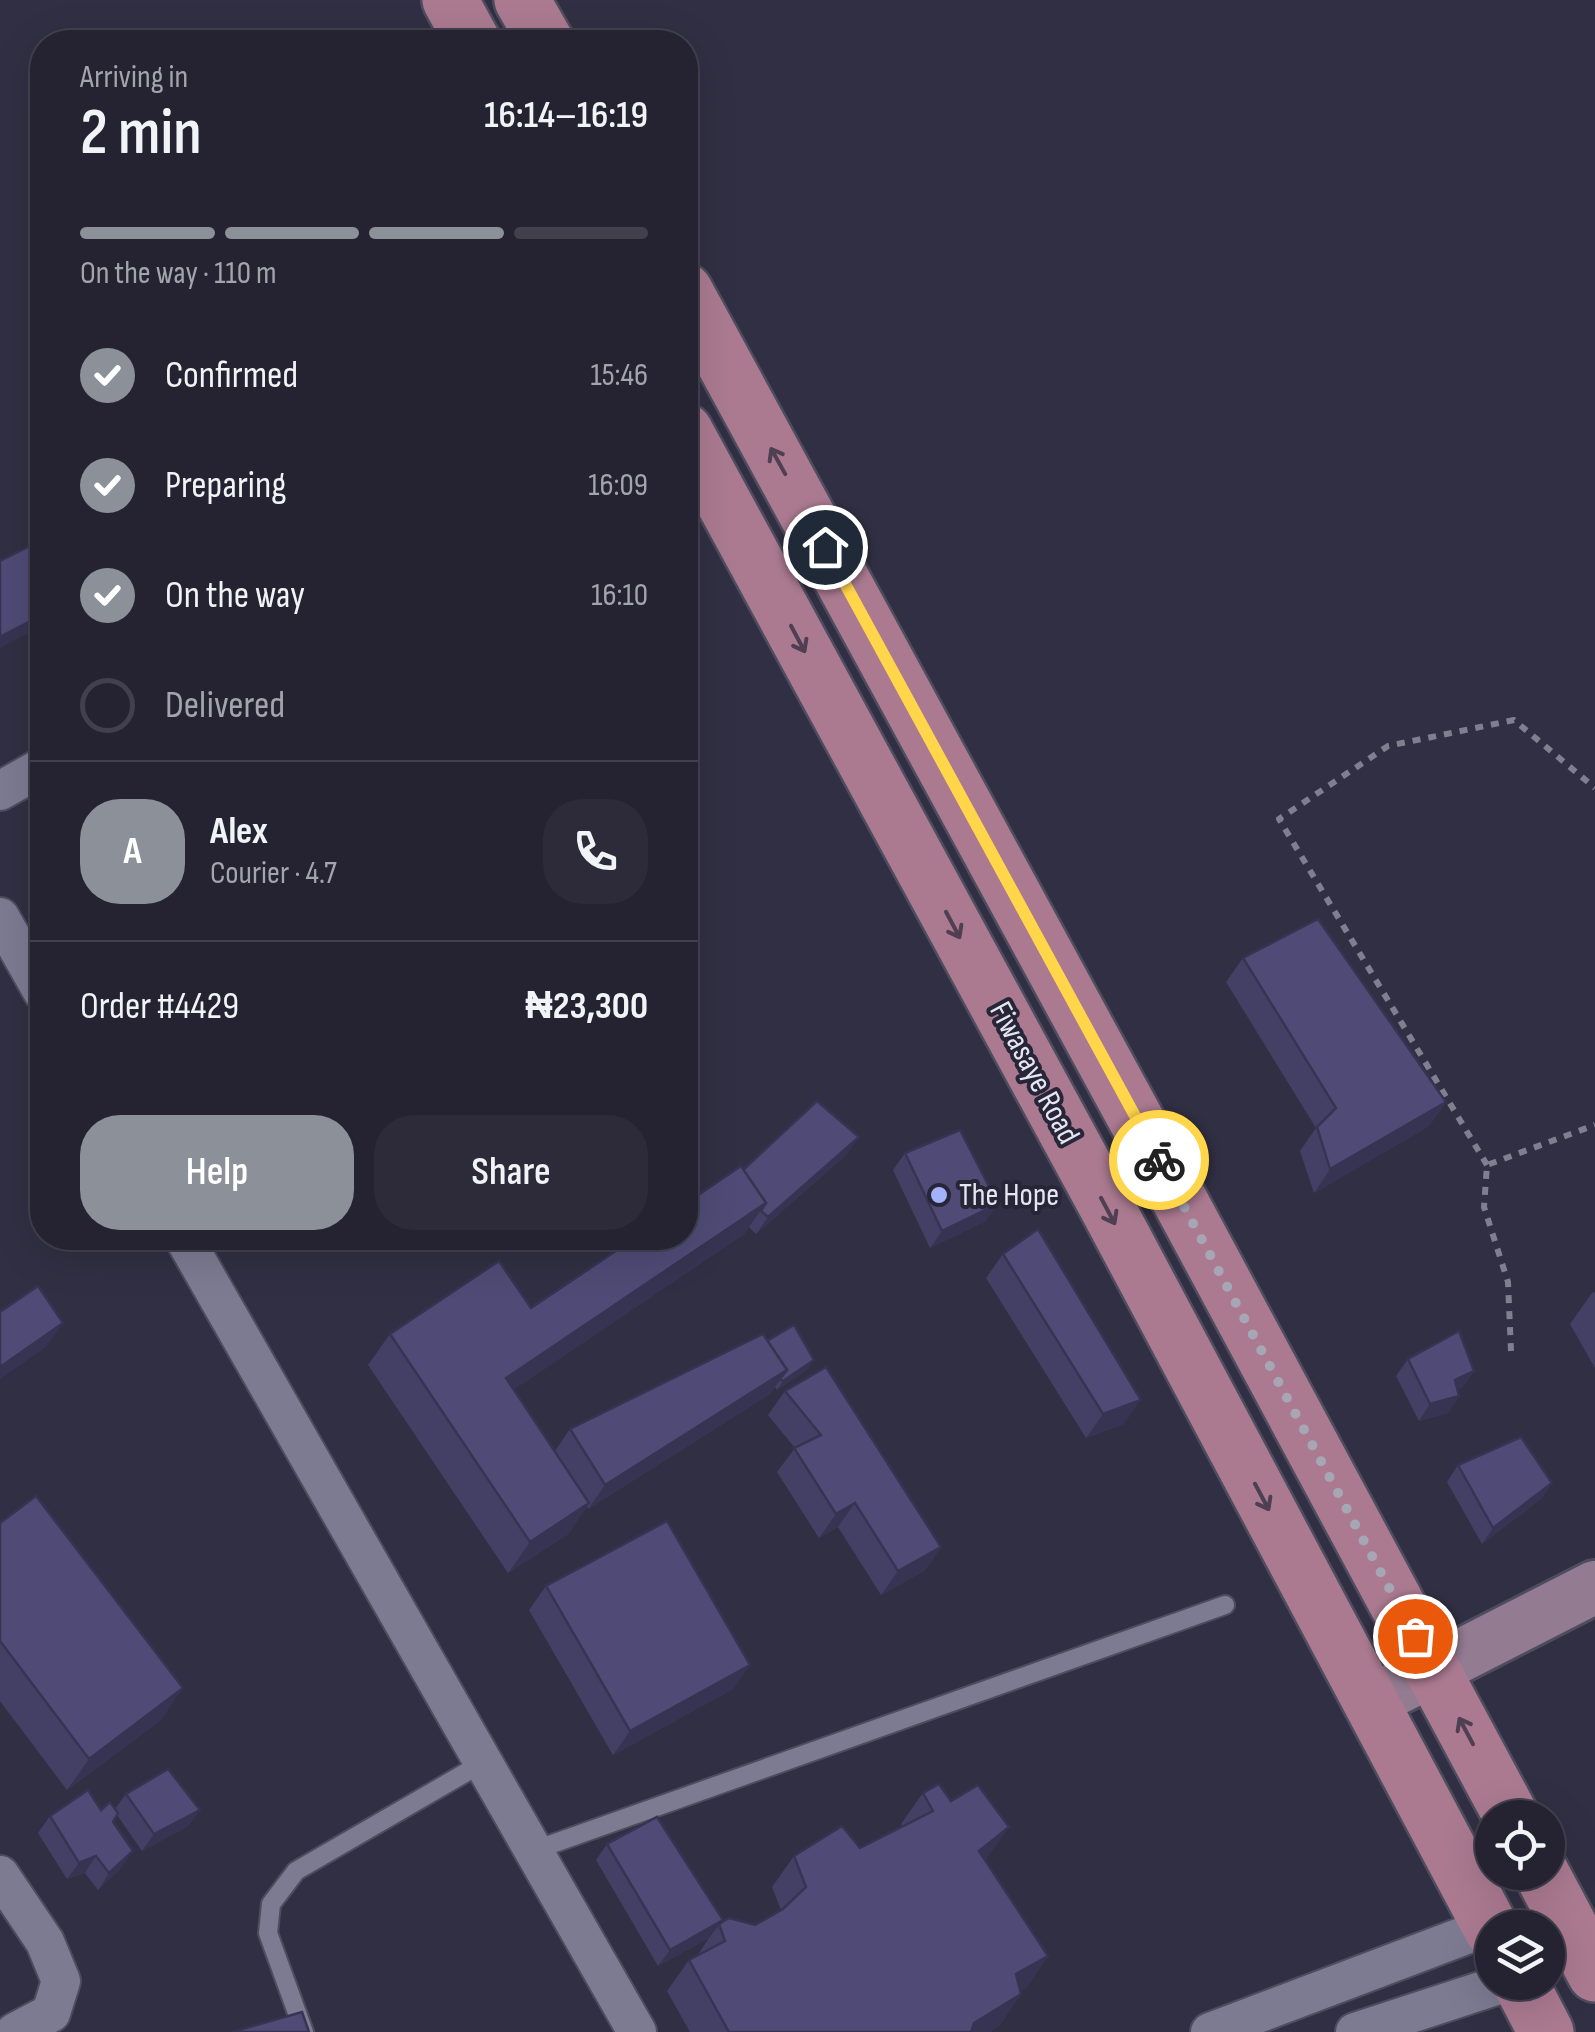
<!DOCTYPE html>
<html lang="en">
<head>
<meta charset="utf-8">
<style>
	body { margin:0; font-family:"Sofia Sans Condensed",sans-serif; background:#2d2b3a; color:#f1f3f6; height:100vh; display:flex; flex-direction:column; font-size:38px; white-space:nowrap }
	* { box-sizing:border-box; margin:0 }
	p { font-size:32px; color:#a3a4ac }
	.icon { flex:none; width:55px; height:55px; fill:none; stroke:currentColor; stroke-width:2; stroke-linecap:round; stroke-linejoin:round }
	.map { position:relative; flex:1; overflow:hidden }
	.sheet { position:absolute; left:30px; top:30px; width:668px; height:1220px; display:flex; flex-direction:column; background:#252332; border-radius:40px; box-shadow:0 10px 40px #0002,0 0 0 2px #42404d }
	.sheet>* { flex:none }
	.buttons { position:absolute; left:1475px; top:1800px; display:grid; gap:20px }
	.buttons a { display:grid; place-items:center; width:90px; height:90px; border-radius:50%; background:#252332; box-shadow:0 10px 40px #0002,0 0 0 2px #42404d; font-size:50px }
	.pin { position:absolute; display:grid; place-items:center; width:85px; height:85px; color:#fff; margin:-42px; border:5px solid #fff; border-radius:50%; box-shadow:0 2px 10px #0007 }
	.courier { position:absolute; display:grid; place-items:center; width:100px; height:100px; margin:-50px; border:8px solid #ffd54a; border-radius:50%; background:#fff; color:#222; box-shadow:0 2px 12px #0007 }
	.headline em { font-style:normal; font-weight:600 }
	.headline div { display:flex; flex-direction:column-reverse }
	.headline { display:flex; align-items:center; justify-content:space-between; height:170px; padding:0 50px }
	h1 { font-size:65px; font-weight:600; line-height:75px }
	.bar { display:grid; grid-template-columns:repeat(4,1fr); gap:15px 10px; align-content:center; height:120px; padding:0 50px }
	.bar i { height:12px; border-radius:8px; background:#42404d }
	.bar .active { background:#8c9099 }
	.bar p { grid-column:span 4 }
	.line { display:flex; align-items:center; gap:25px; padding:0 50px; border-top:2px solid #42404d }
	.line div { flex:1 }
	.round { display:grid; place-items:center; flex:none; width:105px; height:105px; border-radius:40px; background:#2d2b3a }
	ol { padding:0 50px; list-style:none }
	li { display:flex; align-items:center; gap:30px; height:110px }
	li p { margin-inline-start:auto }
	li .icon { padding:10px; border-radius:50%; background:#8c9099; color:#fff; stroke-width:4 }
	li:last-child { color:#a3a4ac }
	li i { width:55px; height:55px; border:5px solid #42404d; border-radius:50% }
	.primary-button { display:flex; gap:20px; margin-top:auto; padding:20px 50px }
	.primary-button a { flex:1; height:115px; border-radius:40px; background:#8c9099; color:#fff; font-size:40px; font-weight:600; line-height:115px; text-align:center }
	.primary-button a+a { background:#2d2b3a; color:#f1f3f6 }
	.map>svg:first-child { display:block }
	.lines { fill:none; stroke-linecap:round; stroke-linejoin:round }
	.lane-casing { stroke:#4e4d5e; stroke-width:22 }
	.street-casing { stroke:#4e4d5e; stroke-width:42 }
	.secondary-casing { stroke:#4e4d5e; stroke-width:58 }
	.primary-casing { stroke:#4e4d5e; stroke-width:60 }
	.path { stroke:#807f90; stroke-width:6; stroke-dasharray:8 8; stroke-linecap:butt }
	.lane { stroke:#7c7b92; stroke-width:18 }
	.street { stroke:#7c7b92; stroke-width:38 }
	.secondary { stroke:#937b92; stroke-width:52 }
	.primary { stroke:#ab7a91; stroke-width:55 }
	.wall { fill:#444065 }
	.shaded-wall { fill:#373453 }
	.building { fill:#4f4b76; stroke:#373453; stroke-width:2.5 }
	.oneway { stroke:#4f3f53 }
	.done { stroke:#a7a6b5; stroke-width:10; stroke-dasharray:0 18 }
	.route { stroke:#ffd54a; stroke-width:12 }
	.poi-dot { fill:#a4b2fc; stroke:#272538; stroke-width:4 }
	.labels { text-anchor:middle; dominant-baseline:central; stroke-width:8; stroke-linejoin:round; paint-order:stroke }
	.street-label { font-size:32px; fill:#e6e6f3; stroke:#272538 }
	.poi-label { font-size:32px; fill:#e6e6f3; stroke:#272538; text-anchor:start }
</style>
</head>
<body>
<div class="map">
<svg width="1595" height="2032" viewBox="0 0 1595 2032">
	<rect width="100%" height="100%" fill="#312f43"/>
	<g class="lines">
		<defs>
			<g id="lane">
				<path d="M 535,1850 L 1225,1605"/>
				<path d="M 304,2032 L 268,1933 L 271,1904 L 296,1871 L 484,1762"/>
			</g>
			<g id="street">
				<path d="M 0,791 L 42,767"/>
				<path d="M 0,917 L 42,991"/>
				<path d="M 184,1238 L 637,2032"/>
				<path d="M 0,1875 L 45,1942 L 61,1981 L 51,2013 L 15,2032"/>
				<path d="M 1210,2032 L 1490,1926"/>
				<path d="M 1355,2032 L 1508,1982"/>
			</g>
			<path id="secondary" d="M 1372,1701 L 1595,1587"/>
			<g id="primary">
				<path d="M 450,0 L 473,42"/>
				<path d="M 522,0 L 546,42"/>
				<path d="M 685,291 L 1164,1171 L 1512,1818"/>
				<path d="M 685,431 L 1107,1207 L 1492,1930"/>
				<path d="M 1541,1872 L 1595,1974"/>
				<path d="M 1520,1982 L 1546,2032"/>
			</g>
		</defs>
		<use href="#lane" class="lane-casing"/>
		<use href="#street" class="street-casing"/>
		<use href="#secondary" class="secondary-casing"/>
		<use href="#primary" class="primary-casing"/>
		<g class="path">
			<path d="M 1487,1165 L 1279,819 L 1388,746 L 1514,720 L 1595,788"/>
			<path d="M 1511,1351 L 1508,1282 L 1484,1207 L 1487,1165 L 1595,1125"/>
		</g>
		<use href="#lane" class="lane"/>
		<use href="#street" class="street"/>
		<use href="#secondary" class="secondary"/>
		<use href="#primary" class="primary"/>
	</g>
	<g class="wall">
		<path d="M 42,342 L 42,379 L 28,372 Z"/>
		<path d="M 1243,958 L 1446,1102 L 1429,1126 L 1314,1193 L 1300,1151 L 1316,1128 L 1226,982 Z"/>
		<path d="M 905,1153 L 986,1221 L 930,1248 L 893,1170 Z"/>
		<path d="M 847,1154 L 756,1234 L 749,1227 L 744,1234 L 513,1390 L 555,1451 L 570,1429 L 767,1341 L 809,1368 L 777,1390 L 775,1387 L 770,1394 L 588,1509 L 587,1506 L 568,1534 L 508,1573 L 368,1365 L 390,1334 L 531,1308 L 743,1170 Z"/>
		<path d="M 1003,1254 L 1124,1424 L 1086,1438 L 986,1278 Z"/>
		<path d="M 1595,1292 L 1595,1368 L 1570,1324 L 1592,1293 Z"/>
		<path d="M 1408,1359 L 1474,1371 L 1462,1387 L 1458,1389 L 1459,1396 L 1448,1413 L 1419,1421 L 1396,1376 Z"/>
		<path d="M 785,1391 L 941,1547 L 924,1571 L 881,1595 L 838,1527 L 819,1538 L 777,1472 L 795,1448 L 768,1415 Z"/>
		<path d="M 1458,1465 L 1552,1483 L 1541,1499 L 1482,1544 L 1447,1482 Z"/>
		<path d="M 0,1523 L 161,1720 L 67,1790 L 0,1701 Z"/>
		<path d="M 546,1586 L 733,1689 L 613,1755 L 529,1610 Z"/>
		<path d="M 923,1793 L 951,1801 L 1009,1827 L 985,1860 L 1048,1956 L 1027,1987 L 1020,1991 L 1021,1994 L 999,2026 L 989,2032 L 690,2032 L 667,1991 L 689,1960 L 697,1956 L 709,1938 L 658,1966 L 596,1860 L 607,1844 L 722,1922 L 755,1925 L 781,1910 L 772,1887 L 794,1856 L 860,1848 L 902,1826 L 901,1824 Z"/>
		<path d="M 126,1794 L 200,1810 L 188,1826 L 142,1851 L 117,1815 L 113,1822 L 121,1868 L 98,1890 L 85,1873 L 67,1879 L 38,1833 L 50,1816 L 115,1809 Z"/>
	</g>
	<g class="shaded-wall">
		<path d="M 42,615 L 42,626 L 0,648 L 0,637 Z"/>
		<path d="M 1446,1102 L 1429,1126 L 1314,1193 L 1330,1169 Z"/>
		<path d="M 859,1137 L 847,1154 L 756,1234 L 768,1217 Z"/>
		<path d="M 766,1203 L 744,1234 L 484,1410 L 506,1378 Z"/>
		<path d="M 998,1204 L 986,1221 L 930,1248 L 942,1231 Z"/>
		<path d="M 63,1323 L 46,1347 L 0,1379 L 0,1367 Z"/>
		<path d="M 814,1360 L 809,1368 L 777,1390 L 783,1381 Z"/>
		<path d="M 787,1370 L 770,1394 L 588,1509 L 605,1485 Z"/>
		<path d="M 1474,1371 L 1462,1387 L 1444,1396 L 1455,1380 Z"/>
		<path d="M 1459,1396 L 1448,1413 L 1419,1421 L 1430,1404 Z"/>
		<path d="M 1141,1400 L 1124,1424 L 1086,1438 L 1103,1414 Z"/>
		<path d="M 1552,1483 L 1541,1499 L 1482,1544 L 1493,1528 Z"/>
		<path d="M 589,1503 L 568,1534 L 508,1573 L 530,1542 Z"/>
		<path d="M 855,1503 L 838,1527 L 819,1538 L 836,1514 Z"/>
		<path d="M 941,1547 L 924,1571 L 881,1595 L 898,1571 Z"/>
		<path d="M 750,1665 L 733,1689 L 613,1755 L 630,1731 Z"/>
		<path d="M 183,1688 L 161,1720 L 67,1790 L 89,1759 Z"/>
		<path d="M 200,1810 L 188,1826 L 142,1851 L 154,1834 Z"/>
		<path d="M 1009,1827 L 987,1858 L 957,1882 L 979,1851 Z"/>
		<path d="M 133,1851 L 121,1868 L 98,1890 L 109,1873 Z"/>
		<path d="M 96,1856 L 85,1873 L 67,1879 L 79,1863 Z"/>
		<path d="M 723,1920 L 709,1938 L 658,1966 L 670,1950 Z"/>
		<path d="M 1048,1956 L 1027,1987 L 995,2006 L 1016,1974 Z"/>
		<path d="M 1021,1994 L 999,2026 L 989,2032 L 968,2032 L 974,2023 Z"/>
	</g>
	<g class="building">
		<path d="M 42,540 L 42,615 L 0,637 L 0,561 Z"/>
		<path d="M 1318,919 L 1446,1102 L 1330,1169 L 1317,1127 L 1336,1108 L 1243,958 Z"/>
		<path d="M 817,1101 L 859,1137 L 768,1217 L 761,1211 L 766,1203 L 743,1170 Z"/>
		<path d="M 960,1130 L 998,1204 L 942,1231 L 905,1153 Z"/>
		<path d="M 741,1166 L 766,1203 L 506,1378 L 589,1503 L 530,1542 L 390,1334 L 499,1261 L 531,1308 L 635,1238 L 685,1238 L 685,1204 Z"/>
		<path d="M 1038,1229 L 1141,1400 L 1103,1414 L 1003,1254 Z"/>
		<path d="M 38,1286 L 63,1323 L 0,1367 L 0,1312 Z"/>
		<path d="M 794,1325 L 814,1360 L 783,1381 L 780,1379 L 787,1370 L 767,1341 Z"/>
		<path d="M 1459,1331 L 1474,1371 L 1455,1380 L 1459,1396 L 1430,1404 L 1408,1359 Z"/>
		<path d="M 763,1334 L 787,1370 L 605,1485 L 570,1429 Z"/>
		<path d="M 826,1367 L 941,1547 L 898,1571 L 855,1503 L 836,1514 L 794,1448 L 821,1435 L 785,1391 Z"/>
		<path d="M 1521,1437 L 1552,1483 L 1493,1528 L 1458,1465 Z"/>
		<path d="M 36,1496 L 183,1688 L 89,1759 L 0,1641 L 0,1523 Z"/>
		<path d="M 667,1521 L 750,1665 L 630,1731 L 546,1586 Z"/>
		<path d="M 168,1769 L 200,1810 L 154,1834 L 126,1794 Z"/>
		<path d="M 939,1784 L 951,1801 L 978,1785 L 1009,1827 L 979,1851 L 1048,1956 L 1016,1974 L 1021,1994 L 974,2023 L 971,2032 L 729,2032 L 689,1960 L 725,1941 L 719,1924 L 729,1918 L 755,1925 L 783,1909 L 806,1887 L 794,1856 L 842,1826 L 860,1848 L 933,1811 L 923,1793 Z"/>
		<path d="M 88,1790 L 101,1810 L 110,1802 L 118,1813 L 113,1822 L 133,1851 L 109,1873 L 96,1856 L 79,1863 L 50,1816 Z"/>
		<path d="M 657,1817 L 723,1920 L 670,1950 L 607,1844 Z"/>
		<path d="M 302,2012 L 309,2032 L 232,2032 Z"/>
	</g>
	<defs><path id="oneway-shaft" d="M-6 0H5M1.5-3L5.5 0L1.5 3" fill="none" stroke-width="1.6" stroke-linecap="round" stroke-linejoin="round" transform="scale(2.5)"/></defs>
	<g class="oneway">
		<use href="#oneway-shaft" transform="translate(778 461) rotate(-119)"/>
		<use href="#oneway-shaft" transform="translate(798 639) rotate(62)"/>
		<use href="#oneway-shaft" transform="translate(953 925) rotate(62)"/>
		<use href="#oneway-shaft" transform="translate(1108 1211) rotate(62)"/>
		<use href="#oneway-shaft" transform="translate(1262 1497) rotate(62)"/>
		<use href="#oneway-shaft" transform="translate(1466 1731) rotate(-118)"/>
	</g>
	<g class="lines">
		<path class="done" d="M 1159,1160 L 1415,1636"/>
		<path class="route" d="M 825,547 L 1159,1160"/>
	</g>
	<circle class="poi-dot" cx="939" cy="1195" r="10"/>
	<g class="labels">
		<g class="street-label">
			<text transform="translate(1034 1073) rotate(62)">Fiwasaye Road</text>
		</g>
		<g class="poi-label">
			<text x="959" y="1195">The Hope</text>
		</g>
	</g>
</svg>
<div class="buttons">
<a><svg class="icon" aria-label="locate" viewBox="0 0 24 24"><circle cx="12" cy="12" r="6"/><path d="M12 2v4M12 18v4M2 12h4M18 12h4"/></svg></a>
<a><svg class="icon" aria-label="layers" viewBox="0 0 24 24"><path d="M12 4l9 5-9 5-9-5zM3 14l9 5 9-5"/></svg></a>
</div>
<div class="pin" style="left:1415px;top:1636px;background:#ea580c"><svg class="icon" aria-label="bag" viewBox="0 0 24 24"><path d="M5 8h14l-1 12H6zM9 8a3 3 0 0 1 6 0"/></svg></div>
<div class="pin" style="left:825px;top:547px;background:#1f2937"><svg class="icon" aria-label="home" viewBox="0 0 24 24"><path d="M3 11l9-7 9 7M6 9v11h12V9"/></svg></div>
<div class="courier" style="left:1159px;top:1160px"><svg class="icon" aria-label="bike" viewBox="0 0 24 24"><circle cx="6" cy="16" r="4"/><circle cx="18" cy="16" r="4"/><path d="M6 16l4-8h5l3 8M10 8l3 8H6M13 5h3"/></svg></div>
<section class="sheet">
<div class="headline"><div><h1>2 min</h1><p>Arriving in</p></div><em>16:14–16:19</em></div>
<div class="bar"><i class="active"></i><i class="active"></i><i class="active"></i><i></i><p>On the way · 110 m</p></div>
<ol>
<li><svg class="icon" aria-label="check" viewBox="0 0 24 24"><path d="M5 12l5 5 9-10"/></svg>Confirmed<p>15:46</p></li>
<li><svg class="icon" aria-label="check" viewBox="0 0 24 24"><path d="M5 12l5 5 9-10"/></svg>Preparing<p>16:09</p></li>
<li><svg class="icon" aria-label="check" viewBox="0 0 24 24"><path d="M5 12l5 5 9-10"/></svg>On the way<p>16:10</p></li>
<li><i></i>Delivered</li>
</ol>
<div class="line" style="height:180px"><b class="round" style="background:#8c9099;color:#fff">A</b><div><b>Alex</b><p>Courier · 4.7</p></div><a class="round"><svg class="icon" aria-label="phone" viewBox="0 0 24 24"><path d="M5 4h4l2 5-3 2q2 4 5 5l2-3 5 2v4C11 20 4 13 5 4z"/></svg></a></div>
<div class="line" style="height:130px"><div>Order #4429</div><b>₦23,300</b></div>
<div class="primary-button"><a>Help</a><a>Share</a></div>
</section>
</div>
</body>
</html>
